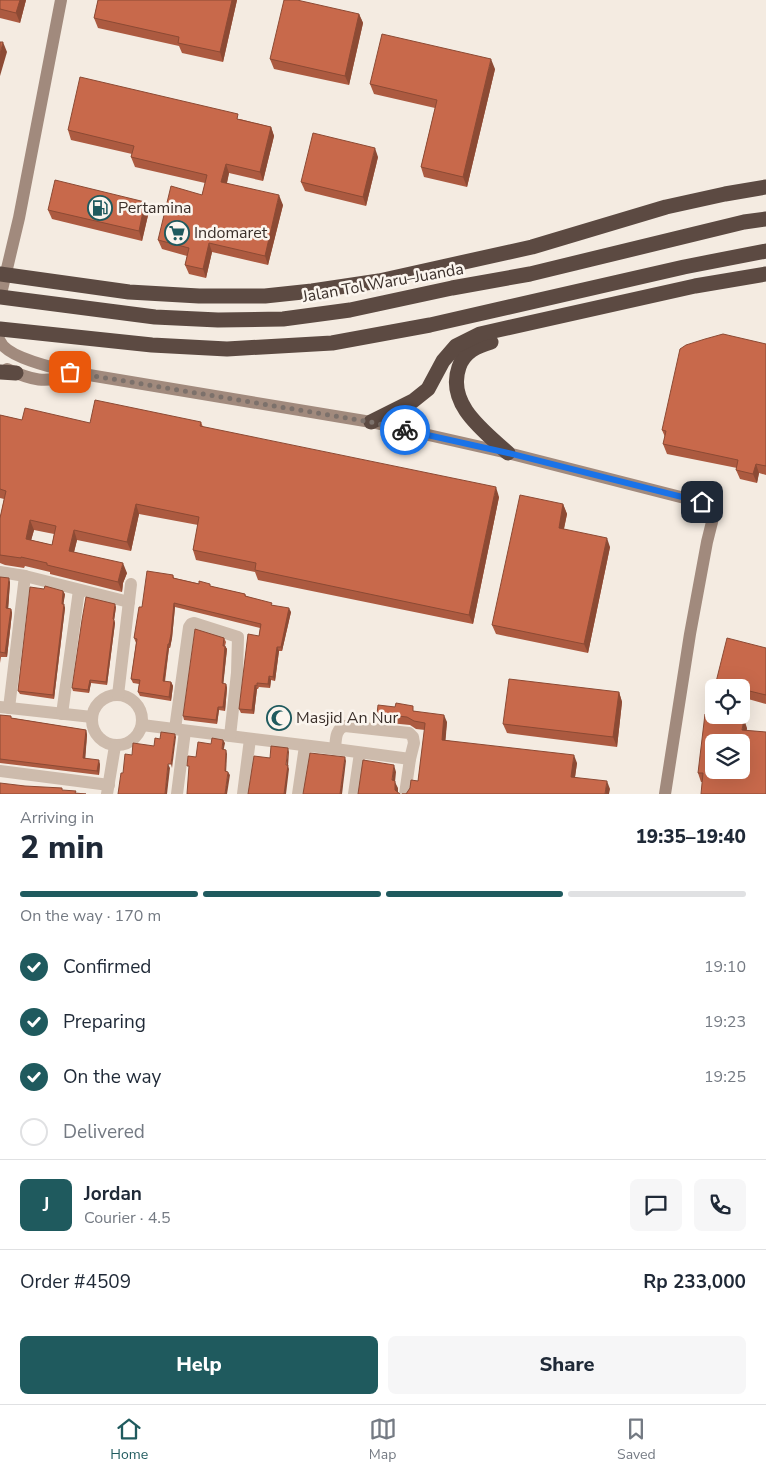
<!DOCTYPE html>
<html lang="en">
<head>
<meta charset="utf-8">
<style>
	body { margin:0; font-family:"Nunito Sans",sans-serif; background:#f6f6f7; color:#1f2937; height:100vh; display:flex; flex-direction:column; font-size:19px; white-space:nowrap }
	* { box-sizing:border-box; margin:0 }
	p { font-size:16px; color:#747a83 }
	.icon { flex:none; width:28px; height:28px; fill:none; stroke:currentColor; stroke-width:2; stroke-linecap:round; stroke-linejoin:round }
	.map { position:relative; height:794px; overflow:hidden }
	.side { display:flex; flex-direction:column; background:#fff; flex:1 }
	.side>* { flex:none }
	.controls { position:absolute; left:705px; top:679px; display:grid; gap:10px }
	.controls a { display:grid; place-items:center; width:45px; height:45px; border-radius:8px; background:#fff; box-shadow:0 5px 20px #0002; font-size:25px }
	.pin { position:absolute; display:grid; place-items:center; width:42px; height:42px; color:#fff; margin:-21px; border-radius:10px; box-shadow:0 2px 8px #0006 }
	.courier { position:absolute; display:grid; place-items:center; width:50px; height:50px; margin:-25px; border:4px solid #1a73e8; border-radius:50%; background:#fff; color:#222; box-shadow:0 1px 6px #0007 }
	.headline em { font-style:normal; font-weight:800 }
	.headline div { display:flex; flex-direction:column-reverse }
	.headline { display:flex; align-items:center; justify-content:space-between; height:85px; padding:0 20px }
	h1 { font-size:32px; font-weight:800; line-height:38px }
	.bar { display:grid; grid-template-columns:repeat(4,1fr); gap:8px 5px; align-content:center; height:60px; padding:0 20px }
	.bar i { height:6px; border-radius:4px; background:#e0e1e3 }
	.bar .on { background:#1f5a5e }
	.bar p { grid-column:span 4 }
	.line { display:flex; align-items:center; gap:12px; padding:0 20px; border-top:1px solid #e0e1e3 }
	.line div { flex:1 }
	.round { display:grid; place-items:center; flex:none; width:52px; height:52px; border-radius:8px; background:#f6f6f7 }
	ol { padding:0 20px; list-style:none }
	li { display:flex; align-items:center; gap:15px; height:55px }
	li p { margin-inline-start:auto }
	li .icon { padding:5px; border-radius:50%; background:#1f5a5e; color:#fff; stroke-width:4 }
	li:last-child { color:#747a83 }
	li i { width:28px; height:28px; border:2px solid #e0e1e3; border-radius:50% }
	.primary-button { display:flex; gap:10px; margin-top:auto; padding:10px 20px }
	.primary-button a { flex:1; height:58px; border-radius:8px; background:#1f5a5e; color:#fff; font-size:20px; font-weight:800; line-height:58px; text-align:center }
	.primary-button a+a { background:#f6f6f7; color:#1f2937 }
	.dock { display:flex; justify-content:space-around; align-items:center; height:70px; border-top:1px solid #e0e1e3; background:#fff; font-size:14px; color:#747a83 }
	.dock a { display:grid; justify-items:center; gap:2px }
	.dock .on { color:#1f5a5e }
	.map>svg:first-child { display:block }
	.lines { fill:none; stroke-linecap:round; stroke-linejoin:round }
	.street { stroke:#cdbbac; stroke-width:12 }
	.secondary { stroke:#a18a7d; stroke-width:12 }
	.highway { stroke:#5c4a42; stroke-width:15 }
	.wall { fill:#ac5a40; fill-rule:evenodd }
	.shaded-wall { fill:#8c4a34 }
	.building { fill:#c8694b; stroke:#8c4a34; fill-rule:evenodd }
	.done { stroke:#7c716b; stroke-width:5; stroke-dasharray:0 9 }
	.route { stroke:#1a73e8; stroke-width:6 }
	.labels { text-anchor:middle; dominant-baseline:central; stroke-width:5; stroke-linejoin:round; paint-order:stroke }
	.poi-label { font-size:16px; fill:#3b302b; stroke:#fbf5ee; text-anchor:start }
	.street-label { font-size:16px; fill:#3b302b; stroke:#fbf5ee }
</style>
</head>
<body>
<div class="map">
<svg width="766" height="794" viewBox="0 0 766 794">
	<rect width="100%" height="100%" fill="#f4ebe1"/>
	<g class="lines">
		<g class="street">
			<path d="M 0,572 L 25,576 L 129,602"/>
			<circle cx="117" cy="720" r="25"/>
			<path d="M 118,695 L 131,584"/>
			<path d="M 0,707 L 92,717"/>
			<path d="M 9,708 L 25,576"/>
			<path d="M 62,714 L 79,590"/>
			<path d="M 142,725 L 335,749 L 410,759"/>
			<path d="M 175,729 L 189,627 L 191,624 L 194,623 L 238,637 L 237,673 L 230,736"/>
			<path d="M 335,749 C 336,740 335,729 345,726 L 409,733 L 413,737 L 414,743 L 410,759 L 405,794"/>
			<path d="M 0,771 L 109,785"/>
			<path d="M 107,794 L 115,746"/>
			<path d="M 177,794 L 185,731"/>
			<path d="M 243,794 L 250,739"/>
			<path d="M 298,794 L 305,746"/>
			<path d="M 354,794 L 360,753"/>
		</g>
		<g class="secondary">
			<path d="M 0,298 L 19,218 L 61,0"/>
			<path d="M 0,341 C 6,357 54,368 71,372 L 371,422 L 508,453 L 716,506 L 707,542 L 690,634 L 665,794"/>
			<path d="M 7,369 C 29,379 48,386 71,372"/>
		</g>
		<g class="highway">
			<path d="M 0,274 L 129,292 L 199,296 L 265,296 L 312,291 L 379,281 L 532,247 L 666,207 L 725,194 L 766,187"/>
			<path d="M 0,297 L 155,317 L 218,320 L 283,319 L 350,310 L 452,288 L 530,274 L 744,222 L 766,219"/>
			<path d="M 0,329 L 152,345 L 227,349 L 332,343 L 430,325 L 684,267 L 766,251"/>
			<path d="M 491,342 C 477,346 464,352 459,367 C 446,404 484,431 508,453"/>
			<path d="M 0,372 L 16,373"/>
			<path d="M 371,422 L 413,401 L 428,389 L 443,361 L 456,346 L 480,334 L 695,286 L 766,274"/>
		</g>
	</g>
	<g class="wall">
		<path d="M 0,0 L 26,0 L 20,23 L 0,18 Z"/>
		<path d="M 98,0 L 237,0 L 223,62 L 182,53 L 179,46 L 98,28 L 94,18 Z"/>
		<path d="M 359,14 L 363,23 L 349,85 L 274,69 L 270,59 Z"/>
		<path d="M 495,69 L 467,187 L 424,177 L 421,167 L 435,108 L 374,94 L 370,84 Z"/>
		<path d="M 240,119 L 271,127 L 274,136 L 263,181 L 229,173 L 227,183 L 283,205 L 268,265 L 212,252 L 206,278 L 189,274 L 185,265 L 187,256 L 162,249 L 158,240 L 202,195 L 205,183 L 135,167 L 131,157 L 132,154 L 71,140 L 68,130 Z"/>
		<path d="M 378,157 L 366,206 L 305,191 L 301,182 Z"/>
		<path d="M 145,202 L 149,211 L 142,241 L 52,219 L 48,210 Z"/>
		<path d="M 766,344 L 766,475 L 759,473 L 757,483 L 740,479 L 736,470 L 737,468 L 667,454 L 663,444 L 665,437 L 662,430 Z"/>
		<path d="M 0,415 L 22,420 L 90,423 L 201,422 L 203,427 L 499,497 L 473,624 L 258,580 L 255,572 L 196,560 L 193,550 L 198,525 L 139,514 L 131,551 L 77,540 L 74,552 L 127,573 L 123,583 L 122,592 L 50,574 L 50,572 L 25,566 L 24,568 L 5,565 L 0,563 L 0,518 L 4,499 L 0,498 ZM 34,530 L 54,534 L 52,545 L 31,540 Z"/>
		<path d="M 563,504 L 567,514 L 564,529 L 610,547 L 588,653 L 496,634 L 492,625 Z"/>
		<path d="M 173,575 L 174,578 L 245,594 L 246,596 L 291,612 L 282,651 L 279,651 L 275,681 L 271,680 L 270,688 L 259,687 L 258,689 L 257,689 L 254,714 L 241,713 L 239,709 L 259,636 L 260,628 L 175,607 L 172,638 L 170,648 L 169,648 L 165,682 L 171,682 L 173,686 L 171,701 L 140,696 L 138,692 L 139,684 L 133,683 L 131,679 L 136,643 L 134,638 L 142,607 Z"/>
		<path d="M 0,577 L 10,582 L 8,608 L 11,609 L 12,613 L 7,657 L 1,657 L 0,663 Z"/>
		<path d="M 65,594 L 63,604 L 65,608 L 54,699 L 20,694 L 18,691 L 23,658 L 22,656 Z"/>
		<path d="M 116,607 L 114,620 L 115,623 L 107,685 L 91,683 L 89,693 L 73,691 L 72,688 Z"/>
		<path d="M 224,638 L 226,642 L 225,646 L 227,649 L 223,684 L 226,684 L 227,688 L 225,711 L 219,710 L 217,724 L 184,720 L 183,716 Z"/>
		<path d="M 766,648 L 766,704 L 741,697 L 741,688 L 718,688 L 716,682 Z"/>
		<path d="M 619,692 L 622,702 L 617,747 L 507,733 L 503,724 Z"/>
		<path d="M 415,711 L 447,722 L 445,740 L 577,763 L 575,777 L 610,789 L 406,794 L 418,781 L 425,730 L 416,729 L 410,725 L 379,722 L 377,714 Z"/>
		<path d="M 0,715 L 12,718 L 86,730 L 87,735 L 85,758 L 100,764 L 99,775 L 0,763 Z"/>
		<path d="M 747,728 L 702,782 L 701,782 L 698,773 Z"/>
	</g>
	<g class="shaded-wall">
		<path d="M 20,0 L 26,0 L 20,23 L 16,13 Z"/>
		<path d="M 232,0 L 237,0 L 223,62 L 220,52 Z"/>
		<path d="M 359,14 L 363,23 L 349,85 L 345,76 Z"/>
		<path d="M 3,42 L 7,52 L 0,76 L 0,54 Z"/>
		<path d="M 491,59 L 495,69 L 467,187 L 463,177 Z"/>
		<path d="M 271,127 L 274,136 L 263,181 L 260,172 Z"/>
		<path d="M 375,148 L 378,157 L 366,206 L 363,197 Z"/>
		<path d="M 226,164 L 229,173 L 225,191 L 221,182 Z"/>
		<path d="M 279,195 L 283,205 L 268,265 L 265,256 Z"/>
		<path d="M 145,202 L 149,211 L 142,241 L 139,231 Z"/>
		<path d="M 209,243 L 212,252 L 206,278 L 203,269 Z"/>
		<path d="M 756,464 L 759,473 L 757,483 L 753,474 Z"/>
		<path d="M 496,487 L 499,497 L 473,624 L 469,615 Z"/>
		<path d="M 136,504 L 139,514 L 131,551 L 127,542 Z"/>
		<path d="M 563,504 L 567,514 L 562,537 L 559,528 Z"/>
		<path d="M 30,520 L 34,530 L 29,548 L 26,539 Z"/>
		<path d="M 74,530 L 77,540 L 72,560 L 69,551 Z"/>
		<path d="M 607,538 L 610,547 L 588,653 L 584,644 Z"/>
		<path d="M 123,563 L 127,573 L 123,583 L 122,592 L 118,582 L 120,574 Z"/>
		<path d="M 9,578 L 10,582 L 8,612 L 6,608 Z"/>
		<path d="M 63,591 L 65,594 L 63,607 L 62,604 Z"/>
		<path d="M 174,603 L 175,607 L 172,638 L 170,648 L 169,644 Z"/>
		<path d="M 64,604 L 65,608 L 54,699 L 53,695 Z"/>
		<path d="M 115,604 L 116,607 L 114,621 L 114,620 L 115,623 L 107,685 L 106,682 Z"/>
		<path d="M 289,608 L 291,612 L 282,651 L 281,647 Z"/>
		<path d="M 11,609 L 12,613 L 7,657 L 5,653 Z"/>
		<path d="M 168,644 L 169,648 L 164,685 L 163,681 Z"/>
		<path d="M 225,646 L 227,649 L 223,687 L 222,683 Z"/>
		<path d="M 277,647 L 279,651 L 275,681 L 273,677 Z"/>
		<path d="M 269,676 L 271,680 L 270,688 L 268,684 Z"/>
		<path d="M 90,680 L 91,683 L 89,693 L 88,690 Z"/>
		<path d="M 171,682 L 173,686 L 171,701 L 169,697 Z"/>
		<path d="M 226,684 L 227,688 L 225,711 L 223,707 Z"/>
		<path d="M 255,685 L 257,689 L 254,714 L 252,710 Z"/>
		<path d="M 619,692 L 622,702 L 617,747 L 613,737 Z"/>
		<path d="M 218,707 L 219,710 L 217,724 L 216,720 Z"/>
		<path d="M 444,715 L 447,722 L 445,747 L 442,740 Z"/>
		<path d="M 744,719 L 747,728 L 746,739 L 742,730 Z"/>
		<path d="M 86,730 L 87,735 L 85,762 L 83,758 Z"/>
		<path d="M 175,734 L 176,737 L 172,768 L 171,764 Z"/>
		<path d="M 223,740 L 225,743 L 223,753 L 222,749 Z"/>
		<path d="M 288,748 L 289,752 L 288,766 L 289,769 L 286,794 L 284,794 Z"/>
		<path d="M 226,750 L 227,754 L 226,775 L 225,771 Z"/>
		<path d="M 574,755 L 577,763 L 574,784 L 571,777 Z"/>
		<path d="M 345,757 L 346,761 L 342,794 L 340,794 Z"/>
		<path d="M 99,760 L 100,764 L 99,775 L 97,771 Z"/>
		<path d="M 168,764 L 170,768 L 167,794 L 165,794 Z"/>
		<path d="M 394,765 L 396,772 L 395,782 L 398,788 L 398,794 L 395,790 L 392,780 Z"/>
		<path d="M 228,772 L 230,775 L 227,794 L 225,794 Z"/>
		<path d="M 607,781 L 610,789 L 609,794 L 605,794 Z"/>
	</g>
	<g class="building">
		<path d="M 0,0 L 20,0 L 16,13 L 0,9 Z"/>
		<path d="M 98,0 L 232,0 L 220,52 L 178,43 L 179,37 L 94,18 Z"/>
		<path d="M 284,0 L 297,0 L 359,14 L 345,76 L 270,59 Z"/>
		<path d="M 382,34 L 491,59 L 463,177 L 421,167 L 437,100 L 370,84 Z"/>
		<path d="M 0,42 L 3,42 L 0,54 Z"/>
		<path d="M 80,77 L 238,114 L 237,119 L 271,127 L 260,172 L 226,164 L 221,182 L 279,195 L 265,256 L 209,243 L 203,269 L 185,265 L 189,248 L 158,240 L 171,186 L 202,195 L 207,175 L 131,157 L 134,146 L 68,130 Z"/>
		<path d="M 313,133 L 375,148 L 363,197 L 301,182 Z"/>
		<path d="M 55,180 L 145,202 L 139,231 L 48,210 Z"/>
		<path d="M 723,334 L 766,344 L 766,466 L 756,464 L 753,474 L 736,470 L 738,460 L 663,444 L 666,431 L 662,430 L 680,349 L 686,345 L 705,339 Z"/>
		<path d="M 95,400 L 201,422 L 200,426 L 496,487 L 469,615 L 255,570 L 256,563 L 193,550 L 199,517 L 136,504 L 127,542 L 74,530 L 69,551 L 123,563 L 120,574 L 118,582 L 47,565 L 47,563 L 21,557 L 21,558 L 0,555 L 0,518 L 6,491 L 0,489 L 0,415 L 22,420 L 25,408 L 90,423 ZM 30,520 L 56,526 L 52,545 L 26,539 Z"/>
		<path d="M 520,495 L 563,504 L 559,528 L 607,538 L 584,644 L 492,625 Z"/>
		<path d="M 147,571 L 173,575 L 173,578 L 199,584 L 199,581 L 210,584 L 210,586 L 245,594 L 245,596 L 272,603 L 271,605 L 289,608 L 281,647 L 277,647 L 273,677 L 269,676 L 268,684 L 257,683 L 257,686 L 255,685 L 252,710 L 239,709 L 248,634 L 259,636 L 261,624 L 174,603 L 171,634 L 169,644 L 168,644 L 163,681 L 171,682 L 169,697 L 138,692 L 140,680 L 131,679 L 137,639 L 134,638 L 139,607 L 142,607 Z"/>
		<path d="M 0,577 L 9,578 L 6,608 L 11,609 L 5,653 L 0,652 Z"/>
		<path d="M 45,586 L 63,591 L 62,604 L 64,604 L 53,695 L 18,691 L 30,587 L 44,589 Z"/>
		<path d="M 86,597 L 115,604 L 113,619 L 114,620 L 106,682 L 90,680 L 88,690 L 72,688 L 82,620 Z"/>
		<path d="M 195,629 L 224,638 L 223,646 L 225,646 L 222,683 L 226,684 L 223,707 L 218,707 L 216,720 L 183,716 Z"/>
		<path d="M 727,638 L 766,648 L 766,695 L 741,689 L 741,688 L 736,688 L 716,682 Z"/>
		<path d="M 509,679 L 619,692 L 613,737 L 503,724 Z"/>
		<path d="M 396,703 L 413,706 L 413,711 L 444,715 L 442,740 L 574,755 L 571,777 L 607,781 L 605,794 L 402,794 L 406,794 L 410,788 L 411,780 L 418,781 L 425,724 L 425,723 L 414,721 L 407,717 L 377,714 L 378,705 L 395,707 Z"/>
		<path d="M 705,714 L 744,719 L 742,730 L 766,732 L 766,794 L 701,794 L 703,773 L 698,773 ZM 714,742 L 741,742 L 741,770 L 714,770 Z"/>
		<path d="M 0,715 L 11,716 L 11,718 L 86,730 L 83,758 L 99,760 L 97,771 L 0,759 Z"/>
		<path d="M 161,732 L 175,734 L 171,764 L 168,764 L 165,794 L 118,794 L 121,773 L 123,773 L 125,754 L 132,755 L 133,743 L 154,746 L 155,738 L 160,739 Z"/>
		<path d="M 212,738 L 223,740 L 222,749 L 226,750 L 225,771 L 228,772 L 225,794 L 187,794 L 189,766 L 187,766 L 188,756 L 196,757 L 198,742 L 211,744 Z"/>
		<path d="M 271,746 L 288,748 L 286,765 L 288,765 L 284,794 L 248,794 L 254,756 L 270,758 Z"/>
		<path d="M 310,753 L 345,757 L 340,794 L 303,794 Z"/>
		<path d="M 363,760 L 394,765 L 392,780 L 395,781 L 395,790 L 400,794 L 358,794 Z"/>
		<path d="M 0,783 L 25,786 L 62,788 L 62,790 L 76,791 L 75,793 L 86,794 L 0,794 Z"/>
	</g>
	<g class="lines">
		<path class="done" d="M 70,372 L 371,422 L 405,430"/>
		<path class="route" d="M 405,430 L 508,453 L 702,502"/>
	</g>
	<defs>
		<symbol id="fuel-ring" viewBox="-11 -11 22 22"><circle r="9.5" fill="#fbf5ee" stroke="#1f5a5e" stroke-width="1.5"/><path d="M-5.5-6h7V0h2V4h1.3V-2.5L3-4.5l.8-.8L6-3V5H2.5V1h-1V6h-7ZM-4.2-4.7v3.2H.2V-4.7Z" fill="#1f5a5e"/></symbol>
		<symbol id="supermarket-ring" viewBox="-11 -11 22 22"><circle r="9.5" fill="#fbf5ee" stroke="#1f5a5e" stroke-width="1.5"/><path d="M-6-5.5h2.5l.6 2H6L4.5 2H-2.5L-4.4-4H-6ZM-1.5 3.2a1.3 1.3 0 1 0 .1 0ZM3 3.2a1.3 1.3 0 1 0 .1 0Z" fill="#1f5a5e"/></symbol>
		<symbol id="mosque-ring" viewBox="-11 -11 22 22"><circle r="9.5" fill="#fbf5ee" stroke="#1f5a5e" stroke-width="1.5"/><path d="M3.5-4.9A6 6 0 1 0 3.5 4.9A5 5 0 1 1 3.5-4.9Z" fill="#1f5a5e"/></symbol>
	</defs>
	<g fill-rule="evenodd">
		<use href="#fuel-ring" x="86" y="194" width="28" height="28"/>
		<use href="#supermarket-ring" x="163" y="219" width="28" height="28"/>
		<use href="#mosque-ring" x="265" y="704" width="28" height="28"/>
	</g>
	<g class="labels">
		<g class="poi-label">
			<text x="118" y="208">Pertamina</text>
			<text x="194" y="233">Indomaret</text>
			<text x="296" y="718">Masjid An Nur</text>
		</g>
		<g class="street-label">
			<text transform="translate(383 283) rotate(-10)">Jalan Tol Waru–Juanda</text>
		</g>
	</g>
</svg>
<div class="controls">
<a><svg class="icon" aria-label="locate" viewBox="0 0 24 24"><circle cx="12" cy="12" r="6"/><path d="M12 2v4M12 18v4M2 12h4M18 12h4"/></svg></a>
<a><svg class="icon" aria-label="layers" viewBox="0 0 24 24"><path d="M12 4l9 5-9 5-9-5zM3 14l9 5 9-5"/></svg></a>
</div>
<div class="pin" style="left:70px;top:372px;background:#ea580c"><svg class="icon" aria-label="bag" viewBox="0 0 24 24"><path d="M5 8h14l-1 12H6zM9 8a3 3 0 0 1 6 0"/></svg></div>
<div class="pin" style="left:702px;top:502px;background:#1f2937"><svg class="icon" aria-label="home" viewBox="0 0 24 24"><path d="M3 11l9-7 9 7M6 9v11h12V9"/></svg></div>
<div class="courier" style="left:405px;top:430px"><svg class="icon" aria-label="bike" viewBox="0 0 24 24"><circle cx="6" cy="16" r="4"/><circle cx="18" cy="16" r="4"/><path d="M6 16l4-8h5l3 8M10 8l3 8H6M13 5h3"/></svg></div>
</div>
<section class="side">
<div class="headline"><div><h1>2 min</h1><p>Arriving in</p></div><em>19:35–19:40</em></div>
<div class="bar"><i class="on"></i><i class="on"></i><i class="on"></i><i></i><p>On the way · 170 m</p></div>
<ol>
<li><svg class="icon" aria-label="check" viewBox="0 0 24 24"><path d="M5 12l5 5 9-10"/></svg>Confirmed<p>19:10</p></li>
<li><svg class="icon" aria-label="check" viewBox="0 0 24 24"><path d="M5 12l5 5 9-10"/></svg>Preparing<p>19:23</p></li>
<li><svg class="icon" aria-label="check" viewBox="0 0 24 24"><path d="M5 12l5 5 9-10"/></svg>On the way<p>19:25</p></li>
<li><i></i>Delivered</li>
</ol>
<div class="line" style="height:90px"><b class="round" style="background:#1f5a5e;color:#fff">J</b><div><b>Jordan</b><p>Courier · 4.5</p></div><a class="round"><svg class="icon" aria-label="chat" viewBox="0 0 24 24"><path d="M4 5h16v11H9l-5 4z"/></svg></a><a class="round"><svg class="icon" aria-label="phone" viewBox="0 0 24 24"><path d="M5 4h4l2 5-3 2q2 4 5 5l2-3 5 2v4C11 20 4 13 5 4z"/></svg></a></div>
<div class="line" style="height:65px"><div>Order #4509</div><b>Rp 233,000</b></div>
<div class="primary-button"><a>Help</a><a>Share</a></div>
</section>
<nav class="dock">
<a class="on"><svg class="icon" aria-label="home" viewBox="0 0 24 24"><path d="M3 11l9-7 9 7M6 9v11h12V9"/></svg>Home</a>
<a><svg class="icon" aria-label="map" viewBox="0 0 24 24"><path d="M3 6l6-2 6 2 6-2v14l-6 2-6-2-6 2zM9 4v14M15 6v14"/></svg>Map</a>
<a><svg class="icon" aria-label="saved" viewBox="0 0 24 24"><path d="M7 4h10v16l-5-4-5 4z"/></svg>Saved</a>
</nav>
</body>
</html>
